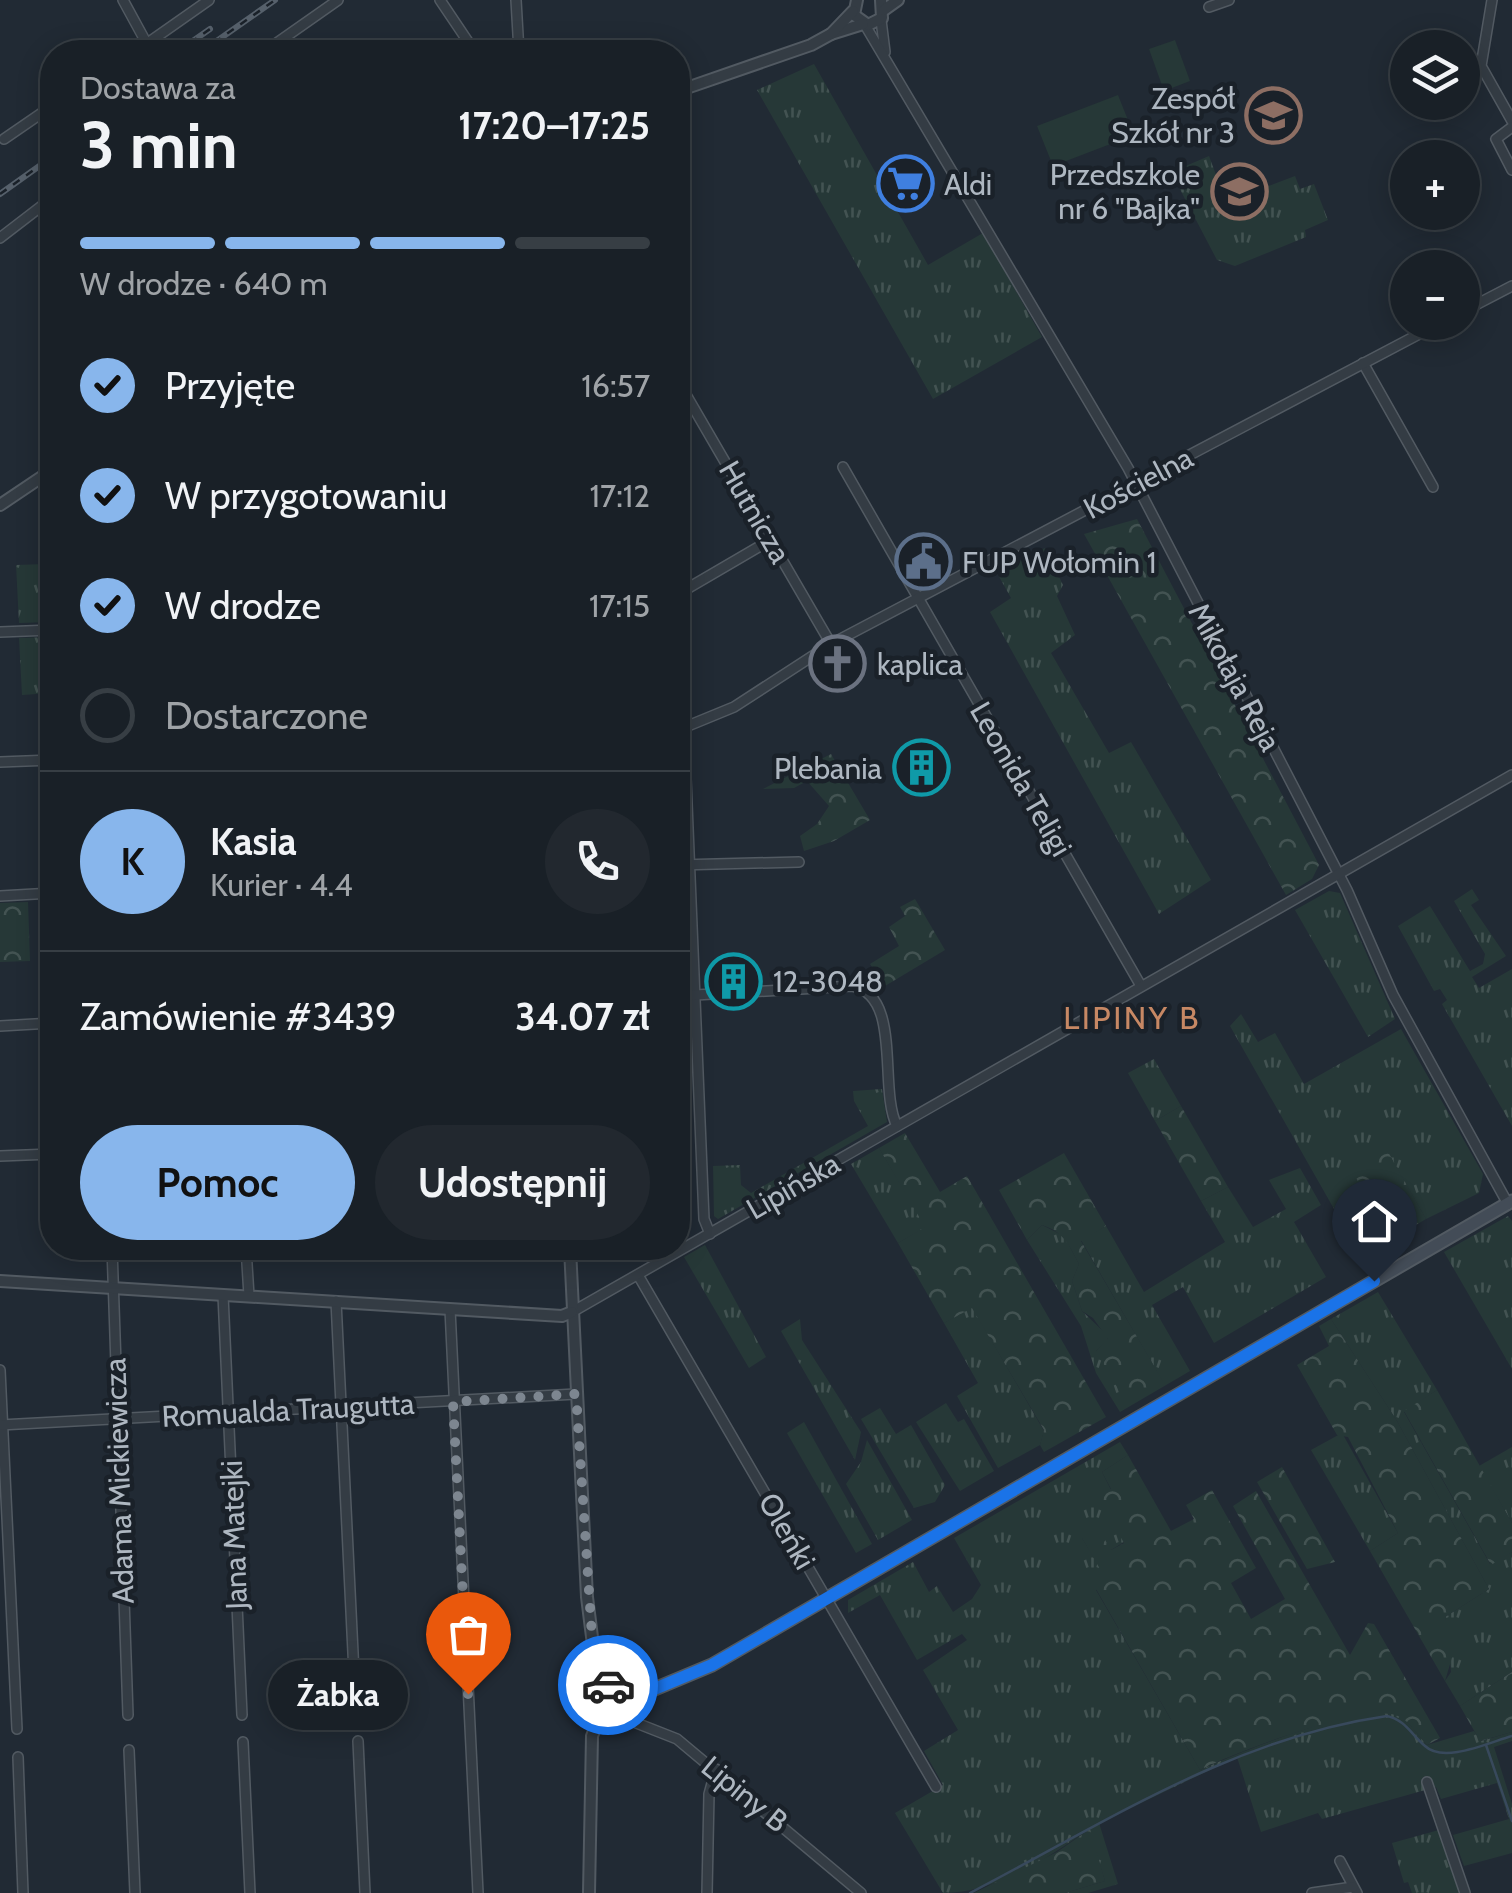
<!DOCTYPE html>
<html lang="pl">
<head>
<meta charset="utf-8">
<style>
	body { margin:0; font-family:Cabin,sans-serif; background:#22282f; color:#f1f3f6; height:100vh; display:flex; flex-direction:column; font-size:38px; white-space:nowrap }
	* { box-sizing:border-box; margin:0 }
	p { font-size:32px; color:#9fa3a7 }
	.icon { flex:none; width:55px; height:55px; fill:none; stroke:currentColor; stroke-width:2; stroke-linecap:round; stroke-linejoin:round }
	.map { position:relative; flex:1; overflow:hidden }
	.panel { position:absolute; left:40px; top:40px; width:650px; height:1220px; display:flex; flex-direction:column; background:#192027; border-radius:40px; box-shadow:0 5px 25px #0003,0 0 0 2px #373e44 }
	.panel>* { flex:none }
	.controls { position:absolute; left:1390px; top:30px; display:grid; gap:20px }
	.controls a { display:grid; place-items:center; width:90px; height:90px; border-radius:50%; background:#192027; box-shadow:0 5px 25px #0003,0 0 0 2px #373e44; font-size:50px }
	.pin { position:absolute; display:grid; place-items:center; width:85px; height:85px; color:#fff; margin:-102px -42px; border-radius:50% 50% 50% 0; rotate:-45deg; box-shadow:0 0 10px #0007 }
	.pin .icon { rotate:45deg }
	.courier { position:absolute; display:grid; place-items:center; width:100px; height:100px; margin:-50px; border:8px solid #1a73e8; border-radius:50%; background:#fff; color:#222; box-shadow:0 2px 12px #0007 }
	.bubble { position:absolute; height:70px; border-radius:35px; background:#192027; box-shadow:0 5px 25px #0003,0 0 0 2px #373e44; font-size:32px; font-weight:700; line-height:70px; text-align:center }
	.head em { font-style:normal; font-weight:700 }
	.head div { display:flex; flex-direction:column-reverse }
	.head { display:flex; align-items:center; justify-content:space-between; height:170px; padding:0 40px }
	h1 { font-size:65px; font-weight:700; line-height:75px }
	.bar { display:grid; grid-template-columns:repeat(4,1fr); gap:15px 10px; align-content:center; height:120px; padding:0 40px }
	.bar i { height:12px; border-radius:8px; background:#373e44 }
	.bar .current { background:#88b6ec }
	.bar p { grid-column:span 4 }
	.line { display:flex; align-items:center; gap:25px; padding:0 40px; border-top:2px solid #373e44 }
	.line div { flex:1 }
	.round { display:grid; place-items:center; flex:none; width:105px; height:105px; border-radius:52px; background:#22282f }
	ol { padding:0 40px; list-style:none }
	li { display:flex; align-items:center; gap:30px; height:110px }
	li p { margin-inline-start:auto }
	li .icon { padding:10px; border-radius:50%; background:#88b6ec; color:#111; stroke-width:4 }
	li:last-child { color:#9fa3a7 }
	li i { width:55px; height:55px; border:5px solid #373e44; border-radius:50% }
	.action { display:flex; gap:20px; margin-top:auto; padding:20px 40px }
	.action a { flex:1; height:115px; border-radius:60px; background:#88b6ec; color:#111; font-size:40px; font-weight:700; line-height:115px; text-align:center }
	.action a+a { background:#22282f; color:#f1f3f6 }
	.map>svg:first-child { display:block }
	.grass { fill:url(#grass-tufts) }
	.forest { fill:url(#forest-crowns) }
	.pitch { fill:#263837 }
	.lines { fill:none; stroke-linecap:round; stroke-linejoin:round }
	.stream { stroke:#38495c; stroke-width:2.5 }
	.minor-casing { stroke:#525a62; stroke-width:12 }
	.tertiary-casing { stroke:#525a62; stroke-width:14 }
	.secondary-casing { stroke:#525a62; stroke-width:15 }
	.minor { stroke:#343c44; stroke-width:9 }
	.tertiary { stroke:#343c44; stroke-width:10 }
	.secondary { stroke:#434c57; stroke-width:11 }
	.rail-casing { stroke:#56606b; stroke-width:6 }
	.rail { stroke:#1a2129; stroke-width:2.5; stroke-dasharray:8; stroke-linecap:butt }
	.done { stroke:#7d8690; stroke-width:10; stroke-dasharray:0 18 }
	.route { stroke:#1a73e8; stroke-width:12 }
	.labels { text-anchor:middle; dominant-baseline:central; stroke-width:9; stroke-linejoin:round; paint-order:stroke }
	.poi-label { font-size:30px; fill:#aeb7c1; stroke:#1a2129; text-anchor:start }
	.street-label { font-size:30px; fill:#aeb7c1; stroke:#1a2129 }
	.neighbourhood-label { font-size:32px; letter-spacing:2.5px; fill:#c78864; stroke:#1a2129 }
</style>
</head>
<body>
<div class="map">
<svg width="1512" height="1893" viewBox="0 0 1512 1893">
	<defs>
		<pattern id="grass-tufts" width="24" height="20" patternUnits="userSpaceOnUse" patternTransform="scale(2.5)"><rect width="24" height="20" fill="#263837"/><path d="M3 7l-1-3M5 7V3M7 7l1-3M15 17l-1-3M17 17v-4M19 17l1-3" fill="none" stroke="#435352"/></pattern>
		<pattern id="forest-crowns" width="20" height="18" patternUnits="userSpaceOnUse" patternTransform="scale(2.5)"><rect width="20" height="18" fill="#263837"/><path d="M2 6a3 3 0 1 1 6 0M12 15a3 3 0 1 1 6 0" fill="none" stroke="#435352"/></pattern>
	</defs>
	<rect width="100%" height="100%" fill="#212a34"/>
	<g class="grass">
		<path d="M 814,64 L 928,265 L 983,233 L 1042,337 L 933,399 L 757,90 Z"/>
		<path d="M 1209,156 L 1226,202 L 1295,176 L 1300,189 L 1314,184 L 1328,220 L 1305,230 L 1306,237 L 1235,266 L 1217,260 L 1173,176 L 1174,171 Z"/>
		<path d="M 1045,548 L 1063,585 L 1057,596 L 1075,635 L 1051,653 L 1109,753 L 1131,742 L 1211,880 L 1159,914 L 990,612 L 1011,598 L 997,573 Z"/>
		<path d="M 46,564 L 49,622 L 19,623 L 16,565 Z"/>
		<path d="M 50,637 L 52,693 L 22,695 L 19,638 Z"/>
		<path d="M 1472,889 L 1479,900 L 1471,905 L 1506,956 L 1472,977 L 1479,988 L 1512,969 L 1512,1126 L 1442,1004 L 1447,1000 L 1440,989 L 1434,991 L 1398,926 L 1430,906 L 1470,971 L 1483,964 L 1485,954 L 1454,901 Z"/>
		<path d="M 1329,891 L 1340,893 L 1395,1019 L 1368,1037 L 1295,910 Z"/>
		<path d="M 1241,1014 L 1258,1042 L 1275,1033 L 1304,1084 L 1401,1029 L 1483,1174 L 1479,1193 L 1426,1219 L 1387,1151 L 1353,1170 L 1394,1250 L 1367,1267 L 1230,1026 Z"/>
		<path d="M 1154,1059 L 1181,1106 L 1155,1121 L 1128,1073 Z"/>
		<path d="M 882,1089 L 887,1122 L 718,1219 L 714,1216 L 713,1166 L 740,1165 L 741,1185 L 751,1193 L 868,1126 L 854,1101 L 853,1091 Z"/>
		<path d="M 879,1148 L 926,1227 L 898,1243 L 851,1164 Z"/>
		<path d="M 1300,1168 L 1321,1205 L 1294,1222 L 1326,1277 L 1214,1343 L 1183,1287 L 1152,1305 L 1190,1371 L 1120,1412 L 1096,1373 L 1081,1326 L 1027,1240 L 1042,1225 L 1064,1236 L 1079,1264 L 1072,1281 L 1082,1311 L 1107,1335 L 1108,1340 L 1096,1351 L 1163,1382 L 1081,1240 L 1106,1226 L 1144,1292 L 1225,1242 L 1201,1201 L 1228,1187 L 1253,1227 L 1286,1209 L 1269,1180 Z"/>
		<path d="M 1508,1216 L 1512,1221 L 1512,1369 L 1444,1252 Z"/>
		<path d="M 705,1245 L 766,1357 L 749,1368 L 684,1257 Z"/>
		<path d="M 1378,1292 L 1437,1390 L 1404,1412 L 1490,1564 L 1512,1552 L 1512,1672 L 1460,1706 L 1445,1681 L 1451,1672 L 1445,1617 L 1489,1589 L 1397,1421 L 1331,1319 Z"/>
		<path d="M 972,1307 L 1044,1431 L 1040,1445 L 998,1468 L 957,1396 L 978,1383 L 944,1323 Z"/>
		<path d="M 800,1319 L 802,1340 L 861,1432 L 855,1460 L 781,1331 Z"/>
		<path d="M 946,1403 L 958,1422 L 964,1419 L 994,1471 L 960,1491 L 916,1422 Z"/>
		<path d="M 880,1408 L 896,1434 L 911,1425 L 945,1485 L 935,1502 L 914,1508 L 861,1419 Z"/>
		<path d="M 804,1422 L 872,1544 L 856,1553 L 787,1433 Z"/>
		<path d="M 1342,1433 L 1398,1533 L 1370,1551 L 1311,1450 Z"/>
		<path d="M 867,1440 L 912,1520 L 878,1540 L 846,1484 L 861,1462 Z"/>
		<path d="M 1120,1442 L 1128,1455 L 1102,1472 L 1111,1490 L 1124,1542 L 1111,1550 L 1082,1538 L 1108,1581 L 1096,1590 L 1200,1770 C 1233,1755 1369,1698 1400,1716 C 1410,1722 1419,1737 1427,1745 L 1474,1731 L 1481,1741 L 1512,1732 L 1512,1741 L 1494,1747 L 1512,1804 L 1512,1853 L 1464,1866 L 1453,1835 L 1509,1819 L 1497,1783 L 1441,1799 L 1436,1787 L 1322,1819 L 1318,1813 L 1261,1832 L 1237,1757 L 1099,1823 L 1118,1884 L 1088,1893 L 1065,1893 L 1105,1881 L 1089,1829 C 1046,1859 996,1893 943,1893 L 895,1813 L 943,1785 L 924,1751 L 958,1730 L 923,1670 L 967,1640 L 962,1634 L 917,1660 L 880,1595 L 848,1613 L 848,1600 L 913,1562 L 929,1592 L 937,1586 L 953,1612 L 972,1599 L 981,1585 L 954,1538 Z"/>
		<path d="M 1512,1447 L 1512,1523 L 1479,1466 Z"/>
		<path d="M 1439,1830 L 1462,1893 L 1412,1893 L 1408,1882 L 1404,1883 L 1392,1843 Z"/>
	</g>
	<g class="forest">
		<path d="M 1137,519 L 1319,865 L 1312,879 L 1286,895 L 1084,534 Z"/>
		<path d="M 831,754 L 870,820 L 834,841 L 804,851 L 800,836 L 817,824 L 829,806 L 807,781 L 794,788 L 763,789 Z"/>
		<path d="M 915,899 L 945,950 L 885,986 L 870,964 L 899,946 L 889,927 L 905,916 L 900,907 Z"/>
		<path d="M 28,902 L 30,961 L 0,962 L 0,903 Z"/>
		<path d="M 1181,1106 L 1228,1187 L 1201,1201 L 1155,1121 Z"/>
		<path d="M 905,1133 L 940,1192 L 967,1176 L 1106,1417 L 1044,1452 L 1040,1445 L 1044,1430 L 972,1308 L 944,1323 L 898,1243 L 925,1227 L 879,1148 Z"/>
		<path d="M 1387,1150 L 1426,1219 L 1389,1241 L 1352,1170 Z"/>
		<path d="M 1064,1153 L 1106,1226 L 1081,1241 L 1164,1383 L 1127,1404 L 1096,1351 L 1108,1339 L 1093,1318 L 1082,1311 L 1072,1281 L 1079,1264 C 1069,1245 1064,1232 1042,1225 L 1027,1240 L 999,1190 Z"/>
		<path d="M 1331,1319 L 1397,1421 L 1489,1589 L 1445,1617 L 1453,1654 L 1445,1681 L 1370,1551 L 1398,1533 L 1348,1437 L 1337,1435 L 1297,1365 L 1329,1346 L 1319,1326 Z"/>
		<path d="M 1437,1390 L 1512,1523 L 1512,1552 L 1491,1565 L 1404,1411 Z"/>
		<path d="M 1128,1455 L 1171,1531 L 1194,1519 L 1186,1505 L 1212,1490 L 1256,1568 L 1231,1583 L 1251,1619 L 1285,1599 L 1233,1506 L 1256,1491 L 1350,1655 L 1368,1623 L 1374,1624 L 1440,1738 L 1427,1745 C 1419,1737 1410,1722 1400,1717 C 1371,1699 1231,1754 1200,1770 L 1096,1589 L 1107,1581 L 1082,1538 L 1098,1528 L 1111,1550 L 1124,1543 L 1098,1497 L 1111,1489 L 1102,1472 Z"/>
		<path d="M 1282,1467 L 1335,1562 L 1307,1569 L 1257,1482 Z"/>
		<path d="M 1512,1672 L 1512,1732 L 1480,1741 L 1460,1706 Z"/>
		<path d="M 1090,1829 L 1105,1881 L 1065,1893 L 974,1893 L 1057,1852 Z"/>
	</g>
	<g class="pitch">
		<path d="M 1175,40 L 1190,81 L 1164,91 L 1149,49 Z"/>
		<path d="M 1118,95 L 1134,135 L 1053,166 L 1037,126 Z"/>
	</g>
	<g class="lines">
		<g class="stream">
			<path d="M 1486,1745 L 1512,1821"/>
			<path d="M 970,1893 C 1105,1823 1233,1738 1387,1716 C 1405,1720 1411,1734 1425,1746 C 1444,1764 1490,1742 1512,1736"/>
		</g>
		<defs>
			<g id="minor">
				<path d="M 123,0 L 147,44"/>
				<path d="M 440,0 L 475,52"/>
				<path d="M 516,0 L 519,52"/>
				<path d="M 1492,0 L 1481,66 L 1512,121"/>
				<path d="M 1209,7 L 1229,0"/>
				<path d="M 881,20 L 885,52"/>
				<path d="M 865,25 L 1128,468 L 1347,890 L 1393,995 L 1508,1204"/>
				<path d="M 135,52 L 209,0"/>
				<path d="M 264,52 L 338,0"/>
				<path d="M 1512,127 L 1496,139 L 1512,170"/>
				<path d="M 4,139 L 52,106"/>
				<path d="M 0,238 L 52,198"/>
				<path d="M 1462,312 L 1512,286"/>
				<path d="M 1363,363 L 1433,487"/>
				<path d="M 678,381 L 831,644"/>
				<path d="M 843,467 L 1141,986"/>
				<path d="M 678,594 L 772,539"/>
				<path d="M 0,632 L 52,630"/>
				<path d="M 678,730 L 734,707 L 831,644 L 1442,322"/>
				<path d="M 684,730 L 704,1219 L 710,1234"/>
				<path d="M 0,762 L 52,760"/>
				<path d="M 678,865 L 799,862"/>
				<path d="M 0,896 L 52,893"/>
				<path d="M 678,996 L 852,986 C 903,995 878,1089 897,1126"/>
				<path d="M 0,1026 L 52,1023"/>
				<path d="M 0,1156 L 52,1154"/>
				<path d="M 112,1248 L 128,1715"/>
				<path d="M 246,1248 L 249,1296"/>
				<path d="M 638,1275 L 936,1787"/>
				<path d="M 223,1295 L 242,1715"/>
				<path d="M 336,1301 L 355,1694"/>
				<path d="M 450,1309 L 478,1893"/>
				<path d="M 572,1312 L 1512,775"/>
				<path d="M 0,1370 L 17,1729"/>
				<path d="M 0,1425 L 576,1394"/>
				<path d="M 616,1715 L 677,1739 L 861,1893"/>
				<path d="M 358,1741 L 365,1893"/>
				<path d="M 243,1742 L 250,1893"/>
				<path d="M 129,1750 L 135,1893"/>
				<path d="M 18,1757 L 23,1893"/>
				<path d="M 1427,1782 L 1465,1893"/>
				<path d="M 1340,1861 L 1357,1893"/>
				<path d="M 707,1893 L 709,1794 L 716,1769"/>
				<path d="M 1312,1893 L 1353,1887"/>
			</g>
			<g id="tertiary">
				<path d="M 857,0 L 854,15 L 868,25 L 882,18 L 881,0"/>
				<path d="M 884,10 L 898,0"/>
				<path d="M 831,34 L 863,24"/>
				<path d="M 678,91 L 811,45 L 831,34 L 853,11"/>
				<path d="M 0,505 L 52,470"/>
				<path d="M 570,1248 L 587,1597 L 598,1685"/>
				<path d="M 0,1281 L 562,1316 L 572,1312"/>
				<path d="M 589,1893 L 592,1736 L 598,1721"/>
			</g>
			<g id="secondary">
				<circle cx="602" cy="1703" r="19"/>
				<path d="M 621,1703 L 712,1665 L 1512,1201"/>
			</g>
		</defs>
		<use href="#minor" class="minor-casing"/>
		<use href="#tertiary" class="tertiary-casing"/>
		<use href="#secondary" class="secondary-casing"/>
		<use href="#minor" class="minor"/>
		<use href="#tertiary" class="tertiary"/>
		<use href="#secondary" class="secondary"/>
		<defs>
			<g id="rail">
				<path d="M 177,52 L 210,29"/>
				<path d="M 201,52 L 275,0"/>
				<path d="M 0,194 L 52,157"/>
			</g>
		</defs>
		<use href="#rail" class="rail-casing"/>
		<use href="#rail" class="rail"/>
	</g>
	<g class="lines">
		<path class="done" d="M 468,1694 L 453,1402 L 576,1394 L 594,1667 L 598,1684 L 608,1685"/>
		<path class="route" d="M 608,1685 L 618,1692 L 621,1703 L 712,1665 L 1374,1281"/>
	</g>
	<defs>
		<symbol id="school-ring" viewBox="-11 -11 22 22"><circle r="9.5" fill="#1a2129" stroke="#8d6e63" stroke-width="1.5"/><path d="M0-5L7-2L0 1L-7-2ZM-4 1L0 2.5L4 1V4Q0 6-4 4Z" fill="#8d6e63"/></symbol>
		<symbol id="supermarket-ring" viewBox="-11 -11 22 22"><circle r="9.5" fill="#1a2129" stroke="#3f7fe0" stroke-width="1.5"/><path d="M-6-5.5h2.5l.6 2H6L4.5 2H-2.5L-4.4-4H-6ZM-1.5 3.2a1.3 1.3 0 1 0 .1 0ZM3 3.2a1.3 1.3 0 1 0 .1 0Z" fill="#3f7fe0"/></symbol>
		<symbol id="civic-ring" viewBox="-11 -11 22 22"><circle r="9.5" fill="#1a2129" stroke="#5c6f8a" stroke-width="1.5"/><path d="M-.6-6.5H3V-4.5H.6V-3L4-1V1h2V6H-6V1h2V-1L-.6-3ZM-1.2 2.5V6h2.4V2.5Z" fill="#5c6f8a"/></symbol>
		<symbol id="church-ring" viewBox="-11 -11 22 22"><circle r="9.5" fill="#1a2129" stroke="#6b7280" stroke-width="1.5"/><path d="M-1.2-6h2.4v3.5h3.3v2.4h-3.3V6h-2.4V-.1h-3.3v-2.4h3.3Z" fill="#6b7280"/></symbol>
		<symbol id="building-ring" viewBox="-11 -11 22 22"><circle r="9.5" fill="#1a2129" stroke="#0f9aa8" stroke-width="1.5"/><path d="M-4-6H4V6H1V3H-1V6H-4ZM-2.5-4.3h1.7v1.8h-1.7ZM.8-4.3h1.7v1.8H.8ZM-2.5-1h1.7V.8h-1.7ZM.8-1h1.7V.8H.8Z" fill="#0f9aa8"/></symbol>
	</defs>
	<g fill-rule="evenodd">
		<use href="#school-ring" x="1242" y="84" width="63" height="63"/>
		<use href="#supermarket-ring" x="874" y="152" width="63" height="63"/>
		<use href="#school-ring" x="1208" y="160" width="63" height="63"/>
		<use href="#civic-ring" x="892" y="530" width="63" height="63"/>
		<use href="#church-ring" x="806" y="632" width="63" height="63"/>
		<use href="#building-ring" x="890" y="736" width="63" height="63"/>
		<use href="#building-ring" x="702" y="950" width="63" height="63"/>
	</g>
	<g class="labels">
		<g class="poi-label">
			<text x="1235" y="98" text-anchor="end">Zespół<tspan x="1235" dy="34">Szkół nr 3</tspan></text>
			<text x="1200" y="174" text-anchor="end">Przedszkole<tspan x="1200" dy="34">nr 6 "Bajka"</tspan></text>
			<text x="944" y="184">Aldi</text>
			<text x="962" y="562">FUP Wołomin 1</text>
			<text x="877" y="664">kaplica</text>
			<text x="882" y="768" text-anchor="end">Plebania</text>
			<text x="773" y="981">12-3048</text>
		</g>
		<g class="street-label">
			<text transform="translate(1138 483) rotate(-28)">Kościelna</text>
			<text transform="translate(755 512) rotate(60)">Hutnicza</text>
			<text transform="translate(1235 677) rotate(62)">Mikołaja Reja</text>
			<text transform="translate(1021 779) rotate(60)">Leonida Teligi</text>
			<text transform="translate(793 1186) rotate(-30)">Lipińska</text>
			<text transform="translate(288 1410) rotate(-3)">Romualda Traugutta</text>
			<text transform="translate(119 1481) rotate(-92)">Adama Mickiewicza</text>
			<text transform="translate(787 1531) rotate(60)">Oleńki</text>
			<text transform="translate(234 1535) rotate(-92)">Jana Matejki</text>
			<text transform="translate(745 1794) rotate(39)">Lipiny B</text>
		</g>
		<g class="neighbourhood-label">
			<text x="1132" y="1017">LIPINY B</text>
		</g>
	</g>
</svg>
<div class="controls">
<a><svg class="icon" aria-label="layers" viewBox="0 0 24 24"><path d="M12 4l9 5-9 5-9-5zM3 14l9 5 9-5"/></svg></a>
<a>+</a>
<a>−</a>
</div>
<div class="pin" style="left:468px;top:1694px;background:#ea580c"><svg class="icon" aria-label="bag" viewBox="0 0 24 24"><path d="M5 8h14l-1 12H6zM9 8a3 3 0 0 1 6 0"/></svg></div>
<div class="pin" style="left:1374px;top:1281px;background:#1f2937"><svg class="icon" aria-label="home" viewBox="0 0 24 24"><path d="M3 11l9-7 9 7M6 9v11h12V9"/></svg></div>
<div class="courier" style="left:608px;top:1685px"><svg class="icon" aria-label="car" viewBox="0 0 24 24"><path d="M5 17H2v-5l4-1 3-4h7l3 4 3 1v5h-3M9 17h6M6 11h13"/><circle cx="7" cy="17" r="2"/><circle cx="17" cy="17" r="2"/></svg></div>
<div class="bubble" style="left:268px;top:1660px;width:140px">Żabka</div>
<section class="panel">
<div class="head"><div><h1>3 min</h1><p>Dostawa za</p></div><em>17:20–17:25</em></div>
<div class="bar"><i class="current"></i><i class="current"></i><i class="current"></i><i></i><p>W drodze · 640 m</p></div>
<ol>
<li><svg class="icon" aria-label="check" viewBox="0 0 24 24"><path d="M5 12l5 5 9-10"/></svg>Przyjęte<p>16:57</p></li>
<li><svg class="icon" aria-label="check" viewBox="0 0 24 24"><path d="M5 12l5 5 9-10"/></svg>W przygotowaniu<p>17:12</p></li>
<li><svg class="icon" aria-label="check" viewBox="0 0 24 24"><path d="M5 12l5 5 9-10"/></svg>W drodze<p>17:15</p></li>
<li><i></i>Dostarczone</li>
</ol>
<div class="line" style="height:180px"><b class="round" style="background:#88b6ec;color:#111">K</b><div><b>Kasia</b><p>Kurier · 4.4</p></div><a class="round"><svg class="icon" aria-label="phone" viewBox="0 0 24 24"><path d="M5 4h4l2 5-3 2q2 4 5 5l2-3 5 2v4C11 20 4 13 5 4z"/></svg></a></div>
<div class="line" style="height:130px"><div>Zamówienie #3439</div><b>34.07 zł</b></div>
<div class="action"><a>Pomoc</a><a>Udostępnij</a></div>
</section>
</div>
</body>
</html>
